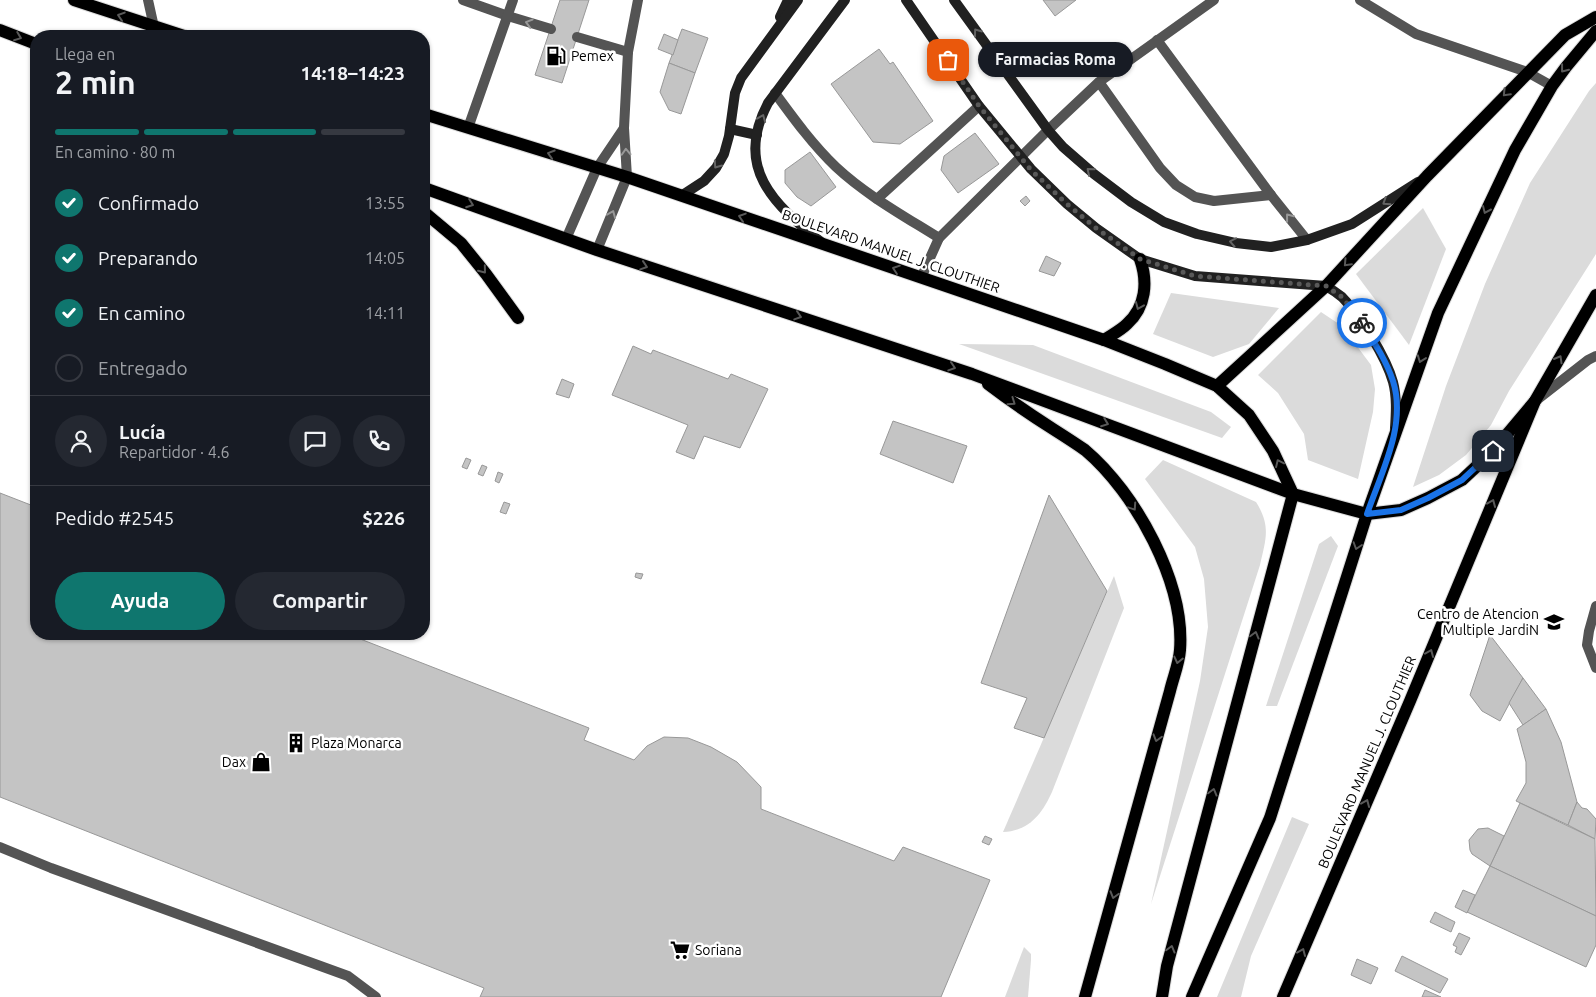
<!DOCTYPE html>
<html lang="es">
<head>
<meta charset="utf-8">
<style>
	body { margin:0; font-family:Ubuntu,sans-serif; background:#242831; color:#f1f3f6; height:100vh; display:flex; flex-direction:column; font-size:19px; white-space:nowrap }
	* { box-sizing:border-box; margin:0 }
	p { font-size:16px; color:#9ea1a6 }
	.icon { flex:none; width:28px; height:28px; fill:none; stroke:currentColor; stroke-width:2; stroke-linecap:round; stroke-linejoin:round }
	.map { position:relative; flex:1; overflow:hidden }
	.side { position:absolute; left:30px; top:30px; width:400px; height:610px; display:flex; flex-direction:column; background:#171b24; border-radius:20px; box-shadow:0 1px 4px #0004 }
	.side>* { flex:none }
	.pin { position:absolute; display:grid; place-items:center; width:42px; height:42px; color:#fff; margin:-21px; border-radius:10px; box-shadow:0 2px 8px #0006 }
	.courier { position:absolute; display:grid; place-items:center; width:50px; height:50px; margin:-25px; border:4px solid #1a73e8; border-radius:50%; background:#fff; color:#222; box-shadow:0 1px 6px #0007 }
	.bubble { position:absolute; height:35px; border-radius:18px; background:#171b24; box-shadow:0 1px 4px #0004; font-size:16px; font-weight:700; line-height:35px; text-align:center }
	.summary em { font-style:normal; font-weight:700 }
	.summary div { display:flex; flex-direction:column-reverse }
	.summary { display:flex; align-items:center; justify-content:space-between; height:85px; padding:0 25px }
	h1 { font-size:32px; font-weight:700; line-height:38px }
	.bar { display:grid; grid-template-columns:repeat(4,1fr); gap:8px 5px; align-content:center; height:60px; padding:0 25px }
	.bar i { height:6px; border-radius:4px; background:#363941 }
	.bar .active { background:#0f766e }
	.bar p { grid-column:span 4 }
	.line { display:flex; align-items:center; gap:12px; padding:0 25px; border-top:1px solid #363941 }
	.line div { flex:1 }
	.round { display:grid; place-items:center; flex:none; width:52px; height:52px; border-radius:26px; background:#242831 }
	ol { padding:0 25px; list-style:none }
	li { display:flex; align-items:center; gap:15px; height:55px }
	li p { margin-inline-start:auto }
	li .icon { padding:5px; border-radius:50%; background:#0f766e; color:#fff; stroke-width:4 }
	li:last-child { color:#9ea1a6 }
	li i { width:28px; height:28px; border:2px solid #363941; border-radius:50% }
	.button { display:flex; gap:10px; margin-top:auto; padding:10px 25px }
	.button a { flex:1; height:58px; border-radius:30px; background:#0f766e; color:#fff; font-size:20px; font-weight:700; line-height:58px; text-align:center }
	.button a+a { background:#242831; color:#f1f3f6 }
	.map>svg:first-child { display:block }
	.green { fill:#dbdbdb }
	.building { fill:#c4c4c4; stroke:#989898 }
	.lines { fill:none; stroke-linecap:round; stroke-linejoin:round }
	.primary-casing { stroke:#dbdbdb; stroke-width:14 }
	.service { stroke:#545454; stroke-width:10 }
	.minor { stroke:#545454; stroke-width:10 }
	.tertiary { stroke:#545454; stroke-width:10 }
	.secondary { stroke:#212121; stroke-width:10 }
	.primary { stroke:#000; stroke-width:12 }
	.oneway { stroke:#595959 }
	.oneway2 { stroke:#989898 }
	.oneway3 { stroke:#646464 }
	.done { stroke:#595959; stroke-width:5; stroke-dasharray:0 9 }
	.route { stroke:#1a73e8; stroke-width:6 }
	.labels { text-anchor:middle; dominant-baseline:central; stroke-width:5; stroke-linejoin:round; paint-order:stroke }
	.poi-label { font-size:14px; fill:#000; stroke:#fff; text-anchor:start }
	.street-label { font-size:14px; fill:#000; stroke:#fff }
</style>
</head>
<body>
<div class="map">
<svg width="1596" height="997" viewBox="0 0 1596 997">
	<rect width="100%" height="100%" fill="#fff"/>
	<g class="green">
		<path d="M 1596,83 L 1596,254 L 1509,391 L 1491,425 L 1466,455 L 1439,475 L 1413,487 L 1446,386 L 1485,284 L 1530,183 L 1589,91 Z"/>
		<path d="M 1423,208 L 1446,249 L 1409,345 L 1356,274 Z"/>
		<path d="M 1171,293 L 1279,308 L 1249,344 L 1213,357 L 1153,334 Z"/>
		<path d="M 1321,312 L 1342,326 L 1371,365 L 1375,389 L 1373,412 L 1358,479 L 1308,460 L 1304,434 L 1278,393 L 1258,375 Z"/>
		<path d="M 959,344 L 1033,345 L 1211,412 L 1231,427 L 1222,438 Z"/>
		<path d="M 1163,460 L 1256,502 C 1271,526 1266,539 1260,565 L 1151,904 L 1200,681 L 1208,627 L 1204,579 L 1195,547 L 1145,479 Z"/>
		<path d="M 1331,536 L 1338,546 L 1277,706 L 1266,706 L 1319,544 Z"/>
		<path d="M 1114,576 L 1124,608 L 1052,792 C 1042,814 1029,831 1003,832 Z"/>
		<path d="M 1292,817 L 1309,824 L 1251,956 L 1241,997 L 1217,997 Z"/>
		<path d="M 1024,947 L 1031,954 L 1031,960 L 1028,997 L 1005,997 Z"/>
	</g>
	<g class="building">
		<path d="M 560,0 L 589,0 L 562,83 L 535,75 Z"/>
		<path d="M 1043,0 L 1076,0 L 1055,16 Z"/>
		<path d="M 682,29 L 708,38 L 695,73 L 669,63 Z"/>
		<path d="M 664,34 L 678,40 L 673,55 L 658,49 Z"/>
		<path d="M 879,49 L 890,64 L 893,62 L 933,121 L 900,144 L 873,142 L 831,84 Z"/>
		<path d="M 669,63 L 695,73 L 681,114 L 669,110 L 660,92 Z"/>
		<path d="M 975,133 L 999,164 L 958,193 L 941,170 L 944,156 Z"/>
		<path d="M 810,152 L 836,187 L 811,206 L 797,197 L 785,183 L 785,170 Z"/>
		<path d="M 1026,196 L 1030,201 L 1025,206 L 1020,201 Z"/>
		<path d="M 1046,256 L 1061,263 L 1054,276 L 1039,271 Z"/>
		<path d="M 633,346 L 651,354 L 653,350 L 728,379 L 731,374 L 768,389 L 740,448 L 704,436 L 694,459 L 676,452 L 688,425 L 612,395 Z"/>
		<path d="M 562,379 L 574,384 L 569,398 L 556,394 Z"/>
		<path d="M 893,421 L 967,446 L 953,483 L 880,454 Z"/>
		<path d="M 466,458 L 471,460 L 467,469 L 462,467 Z"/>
		<path d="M 482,465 L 487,467 L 483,476 L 478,474 Z"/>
		<path d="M 498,472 L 503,474 L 499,483 L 495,481 Z"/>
		<path d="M 0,493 L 36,507 L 36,634 L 351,634 L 350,635 L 589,728 L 584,740 L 634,760 L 647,746 L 664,737 L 688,738 L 711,747 L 737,762 L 761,787 L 761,809 L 894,861 L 903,847 L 990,880 L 941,997 L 480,997 L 484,988 L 0,797 Z"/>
		<path d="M 1049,495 L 1107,591 L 1044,738 L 1014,728 L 1027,698 L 981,683 Z"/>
		<path d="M 504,502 L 510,504 L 506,514 L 500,512 Z"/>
		<path d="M 636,573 L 643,574 L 641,579 L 635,577 Z"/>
		<path d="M 1490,635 L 1523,678 L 1500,721 L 1482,711 L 1470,695 Z"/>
		<path d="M 1523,678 L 1546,709 L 1523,725 L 1509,703 Z"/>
		<path d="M 1546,709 L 1561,742 L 1577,802 L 1568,825 L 1516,801 L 1526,783 L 1526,762 L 1517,729 Z"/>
		<path d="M 1577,802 L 1582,808 L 1587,809 L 1596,819 L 1595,839 L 1568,825 Z"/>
		<path d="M 1520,803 L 1595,839 L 1596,916 L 1490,866 Z"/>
		<path d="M 1488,828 L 1504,836 L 1490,866 L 1472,854 L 1470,850 L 1469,840 L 1478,829 Z"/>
		<path d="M 985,836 L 992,839 L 989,845 L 982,842 Z"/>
		<path d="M 1490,866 L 1596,916 L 1596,945 L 1586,967 L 1467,912 Z"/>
		<path d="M 1463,890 L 1475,895 L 1467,913 L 1455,907 Z"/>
		<path d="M 1435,912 L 1455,922 L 1451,932 L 1430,922 Z"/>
		<path d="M 1459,933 L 1470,938 L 1461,955 L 1455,952 L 1457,947 L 1453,945 Z"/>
		<path d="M 1402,956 L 1448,979 L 1440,993 L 1395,971 Z"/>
		<path d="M 1357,959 L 1378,968 L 1371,984 L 1351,975 Z"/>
		<path d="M 1425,990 L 1441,997 L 1422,997 Z"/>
	</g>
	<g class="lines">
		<defs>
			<g id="primary">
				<path d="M 74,0 L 184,36"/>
				<path d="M 0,30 L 36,44"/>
				<path d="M 424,114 L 627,177 L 1104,340 L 1165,364 L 1217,386 L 1249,415 L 1273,451 L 1293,494 L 1167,966 L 1162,997"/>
				<path d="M 424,188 L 597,250 L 972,374 L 1293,494 L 1367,514 L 1401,510 L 1428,498 L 1462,480 L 1493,451 L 1535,401"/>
				<path d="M 424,212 L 461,243 L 486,274 L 518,318"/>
				<path d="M 1104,340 C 1111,335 1120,331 1127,324 C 1146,307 1148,282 1140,259"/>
				<path d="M 988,384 C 1009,400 1031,415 1053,429 C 1064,436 1075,443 1085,450 C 1136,493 1185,583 1180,650 C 1179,664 1173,678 1170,691 L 1085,997"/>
				<path d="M 1217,386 L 1326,286 L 1427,176 L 1565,35 L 1596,17"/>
				<path d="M 1192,997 L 1270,818 L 1367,514 L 1438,313 L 1515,150 L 1552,86 L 1566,67 L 1596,31"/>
				<path d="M 1283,997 L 1410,701 L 1535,401 L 1596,295"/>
			</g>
		</defs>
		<use href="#primary" class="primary-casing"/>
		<g class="service">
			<path d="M 148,0 L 154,27"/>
			<path d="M 1360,0 L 1416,34 L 1527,72 L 1552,86"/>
			<path d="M 508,16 L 551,29"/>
			<path d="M 577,37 L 628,52"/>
			<path d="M 1157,40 L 1271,195 L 1307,240"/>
			<path d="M 1099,82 L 1160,168 L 1176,185 L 1195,197 L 1214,201 L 1271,195"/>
			<path d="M 775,93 C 794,119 813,145 836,167 C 866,195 904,216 939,238"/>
			<path d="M 877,199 L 979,106"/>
			<path d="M 566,239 L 597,168 L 624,128"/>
			<path d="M 597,250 L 627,177 L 624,128 L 628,52 L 638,0"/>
			<path d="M 921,278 L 939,238 L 1048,130 L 1099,82 L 1214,0"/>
			<path d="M 0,847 L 51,868 L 348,976 L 376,997"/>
		</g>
		<g class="minor">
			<path d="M 463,0 L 508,16"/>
			<path d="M 468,128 L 513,0"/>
			<path d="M 1596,606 L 1589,631 L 1587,645 L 1596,668"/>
		</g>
		<path class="tertiary" d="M 1538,399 L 1588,360 L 1596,356"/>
		<g class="secondary">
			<path d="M 906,0 L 979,106 L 1031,169 L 1067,204 L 1096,228 L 1140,259 L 1195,276 L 1326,286 C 1331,289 1337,293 1342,297 C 1360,315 1386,357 1393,382 C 1397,397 1396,413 1395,428"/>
			<path d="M 954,0 L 1048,130 L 1063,147 L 1094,174 L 1131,202 L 1164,222 L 1197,234 L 1236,243 L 1271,247 L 1307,240 L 1352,224 L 1418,182"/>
			<path d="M 780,17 L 788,0"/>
			<path d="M 730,129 L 757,135"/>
			<path d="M 681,196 L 704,181 L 716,168 L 724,154 L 729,136 L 735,93 L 741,78 L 798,0"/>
			<path d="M 821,242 C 773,204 734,167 768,103 L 845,0"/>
		</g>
		<use href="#primary" class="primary"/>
	</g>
	<defs><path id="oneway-chevron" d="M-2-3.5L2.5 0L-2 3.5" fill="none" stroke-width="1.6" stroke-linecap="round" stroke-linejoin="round" transform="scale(1.25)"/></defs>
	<g class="oneway">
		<use href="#oneway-chevron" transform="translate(121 16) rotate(-162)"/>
		<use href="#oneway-chevron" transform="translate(18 37) rotate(21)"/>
		<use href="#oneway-chevron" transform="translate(1564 69) rotate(128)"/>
		<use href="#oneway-chevron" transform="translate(1506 93) rotate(134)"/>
		<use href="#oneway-chevron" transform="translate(551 154) rotate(-163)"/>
		<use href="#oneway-chevron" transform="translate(470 204) rotate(20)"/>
		<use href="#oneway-chevron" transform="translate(1486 210) rotate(114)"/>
		<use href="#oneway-chevron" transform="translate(742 217) rotate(-162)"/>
		<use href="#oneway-chevron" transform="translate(1347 263) rotate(133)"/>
		<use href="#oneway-chevron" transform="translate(644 266) rotate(18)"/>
		<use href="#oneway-chevron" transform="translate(896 269) rotate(-161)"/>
		<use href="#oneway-chevron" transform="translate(483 270) rotate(51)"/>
		<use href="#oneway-chevron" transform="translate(1139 306) rotate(113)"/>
		<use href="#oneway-chevron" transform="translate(798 316) rotate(18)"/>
		<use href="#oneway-chevron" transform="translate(1421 359) rotate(110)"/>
		<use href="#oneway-chevron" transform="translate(1559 359) rotate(-60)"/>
		<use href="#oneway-chevron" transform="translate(952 367) rotate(18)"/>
		<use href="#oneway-chevron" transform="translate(1012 402) rotate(35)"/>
		<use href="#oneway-chevron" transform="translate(1105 423) rotate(21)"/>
		<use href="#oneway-chevron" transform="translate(1279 463) rotate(-115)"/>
		<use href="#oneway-chevron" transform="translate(1492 503) rotate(-67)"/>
		<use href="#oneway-chevron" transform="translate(1133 507) rotate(56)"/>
		<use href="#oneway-chevron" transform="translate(1357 546) rotate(108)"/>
		<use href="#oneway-chevron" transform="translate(1255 635) rotate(-75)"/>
		<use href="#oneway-chevron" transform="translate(1430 653) rotate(-67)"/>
		<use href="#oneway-chevron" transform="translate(1178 660) rotate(103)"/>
		<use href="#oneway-chevron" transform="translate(1157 738) rotate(106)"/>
		<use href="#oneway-chevron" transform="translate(1213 792) rotate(-75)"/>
		<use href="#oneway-chevron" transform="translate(1366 803) rotate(-67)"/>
		<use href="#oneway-chevron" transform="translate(1114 895) rotate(106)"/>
		<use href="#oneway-chevron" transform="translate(1171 949) rotate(-75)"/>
		<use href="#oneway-chevron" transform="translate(1302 952) rotate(-67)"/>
	</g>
	<g class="oneway2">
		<use href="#oneway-chevron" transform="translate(529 23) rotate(-164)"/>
		<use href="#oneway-chevron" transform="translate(626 152) rotate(-93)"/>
		<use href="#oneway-chevron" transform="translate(612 214) rotate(-68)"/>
		<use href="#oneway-chevron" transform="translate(1289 217) rotate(-128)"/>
	</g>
	<g class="oneway3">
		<use href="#oneway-chevron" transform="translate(977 32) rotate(-126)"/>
		<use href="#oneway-chevron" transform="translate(762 118) rotate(-68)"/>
		<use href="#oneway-chevron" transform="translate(717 165) rotate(125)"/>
		<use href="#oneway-chevron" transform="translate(1090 171) rotate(-140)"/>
		<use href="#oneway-chevron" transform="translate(1386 202) rotate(147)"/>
		<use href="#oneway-chevron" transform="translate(1233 242) rotate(-169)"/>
	</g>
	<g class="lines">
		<path class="done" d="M 948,60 L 979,106 L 1031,170 L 1067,204 L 1096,228 L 1140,259 L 1195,276 L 1326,286 L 1342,297 L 1362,323"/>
		<path class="route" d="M 1362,323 C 1374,342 1386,360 1393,381 C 1407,425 1381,473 1367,514 L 1401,510 L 1428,498 L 1462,480 L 1493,451"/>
	</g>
	<defs>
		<symbol id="fuel-bare" viewBox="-9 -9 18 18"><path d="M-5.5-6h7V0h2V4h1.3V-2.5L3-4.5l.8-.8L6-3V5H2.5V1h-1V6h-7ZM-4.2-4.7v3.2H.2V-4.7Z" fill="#000" stroke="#fff" stroke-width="2.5" paint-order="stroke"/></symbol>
		<symbol id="school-bare" viewBox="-9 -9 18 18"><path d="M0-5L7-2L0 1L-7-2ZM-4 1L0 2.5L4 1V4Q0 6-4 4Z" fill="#000" stroke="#fff" stroke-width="2.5" paint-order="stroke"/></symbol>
		<symbol id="building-bare" viewBox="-9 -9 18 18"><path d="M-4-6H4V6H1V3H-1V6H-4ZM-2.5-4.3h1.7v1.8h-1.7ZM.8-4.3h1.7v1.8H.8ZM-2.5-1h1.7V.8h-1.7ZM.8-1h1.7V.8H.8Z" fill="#000" stroke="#fff" stroke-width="2.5" paint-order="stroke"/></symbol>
		<symbol id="shop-bare" viewBox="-9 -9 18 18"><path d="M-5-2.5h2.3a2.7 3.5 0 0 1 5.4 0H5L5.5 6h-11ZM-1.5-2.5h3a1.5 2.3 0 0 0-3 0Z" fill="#000" stroke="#fff" stroke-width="2.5" paint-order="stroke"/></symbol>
		<symbol id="supermarket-bare" viewBox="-9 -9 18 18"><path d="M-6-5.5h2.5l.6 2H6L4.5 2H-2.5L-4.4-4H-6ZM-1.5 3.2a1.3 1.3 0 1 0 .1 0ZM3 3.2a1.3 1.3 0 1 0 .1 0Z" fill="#000" stroke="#fff" stroke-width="2.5" paint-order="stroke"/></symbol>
	</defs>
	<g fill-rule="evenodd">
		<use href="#fuel-bare" x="542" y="42" width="28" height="28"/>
		<use href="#school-bare" x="1540" y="608" width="28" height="28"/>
		<use href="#building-bare" x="282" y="729" width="28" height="28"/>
		<use href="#shop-bare" x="247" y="748" width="28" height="28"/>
		<use href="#supermarket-bare" x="666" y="936" width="28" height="28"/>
	</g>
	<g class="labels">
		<g class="poi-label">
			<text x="571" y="56">Pemex</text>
			<text x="1539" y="614" text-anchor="end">Centro de Atencion<tspan x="1539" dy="16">Multiple JardiN</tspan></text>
			<text x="311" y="743">Plaza Monarca</text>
			<text x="246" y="762" text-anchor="end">Dax</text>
			<text x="695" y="950">Soriana</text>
		</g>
		<g class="street-label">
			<text transform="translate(891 251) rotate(19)">BOULEVARD MANUEL J. CLOUTHIER</text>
			<text transform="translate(1367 762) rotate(-67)">BOULEVARD MANUEL J. CLOUTHIER</text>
		</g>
	</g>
</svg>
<div class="pin" style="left:948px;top:60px;background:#ea580c"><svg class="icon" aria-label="bag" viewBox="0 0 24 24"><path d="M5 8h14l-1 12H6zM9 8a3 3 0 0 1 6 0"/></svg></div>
<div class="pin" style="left:1493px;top:451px;background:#1f2937"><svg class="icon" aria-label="home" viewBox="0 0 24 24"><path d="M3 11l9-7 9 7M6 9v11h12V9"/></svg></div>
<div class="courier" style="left:1362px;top:323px"><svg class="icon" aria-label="bike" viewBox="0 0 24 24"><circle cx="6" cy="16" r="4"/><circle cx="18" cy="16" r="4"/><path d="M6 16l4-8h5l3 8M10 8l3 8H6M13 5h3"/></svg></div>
<div class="bubble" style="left:978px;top:42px;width:155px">Farmacias Roma</div>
<section class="side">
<div class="summary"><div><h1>2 min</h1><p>Llega en</p></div><em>14:18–14:23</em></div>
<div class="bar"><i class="active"></i><i class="active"></i><i class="active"></i><i></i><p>En camino · 80 m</p></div>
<ol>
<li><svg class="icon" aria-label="check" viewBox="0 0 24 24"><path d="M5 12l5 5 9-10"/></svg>Confirmado<p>13:55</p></li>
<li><svg class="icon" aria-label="check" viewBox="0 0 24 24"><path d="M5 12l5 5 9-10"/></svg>Preparando<p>14:05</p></li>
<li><svg class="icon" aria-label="check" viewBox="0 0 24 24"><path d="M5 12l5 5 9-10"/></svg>En camino<p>14:11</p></li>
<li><i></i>Entregado</li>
</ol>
<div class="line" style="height:90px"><a class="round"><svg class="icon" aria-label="person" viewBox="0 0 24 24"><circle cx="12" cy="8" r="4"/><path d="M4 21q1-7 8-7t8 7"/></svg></a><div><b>Lucía</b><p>Repartidor · 4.6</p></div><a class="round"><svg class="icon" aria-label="chat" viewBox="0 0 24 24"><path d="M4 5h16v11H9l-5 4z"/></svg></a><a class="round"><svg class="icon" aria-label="phone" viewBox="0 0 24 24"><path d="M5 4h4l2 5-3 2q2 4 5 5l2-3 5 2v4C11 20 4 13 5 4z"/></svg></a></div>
<div class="line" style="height:65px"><div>Pedido #2545</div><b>$226</b></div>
<div class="button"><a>Ayuda</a><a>Compartir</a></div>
</section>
</div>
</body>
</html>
